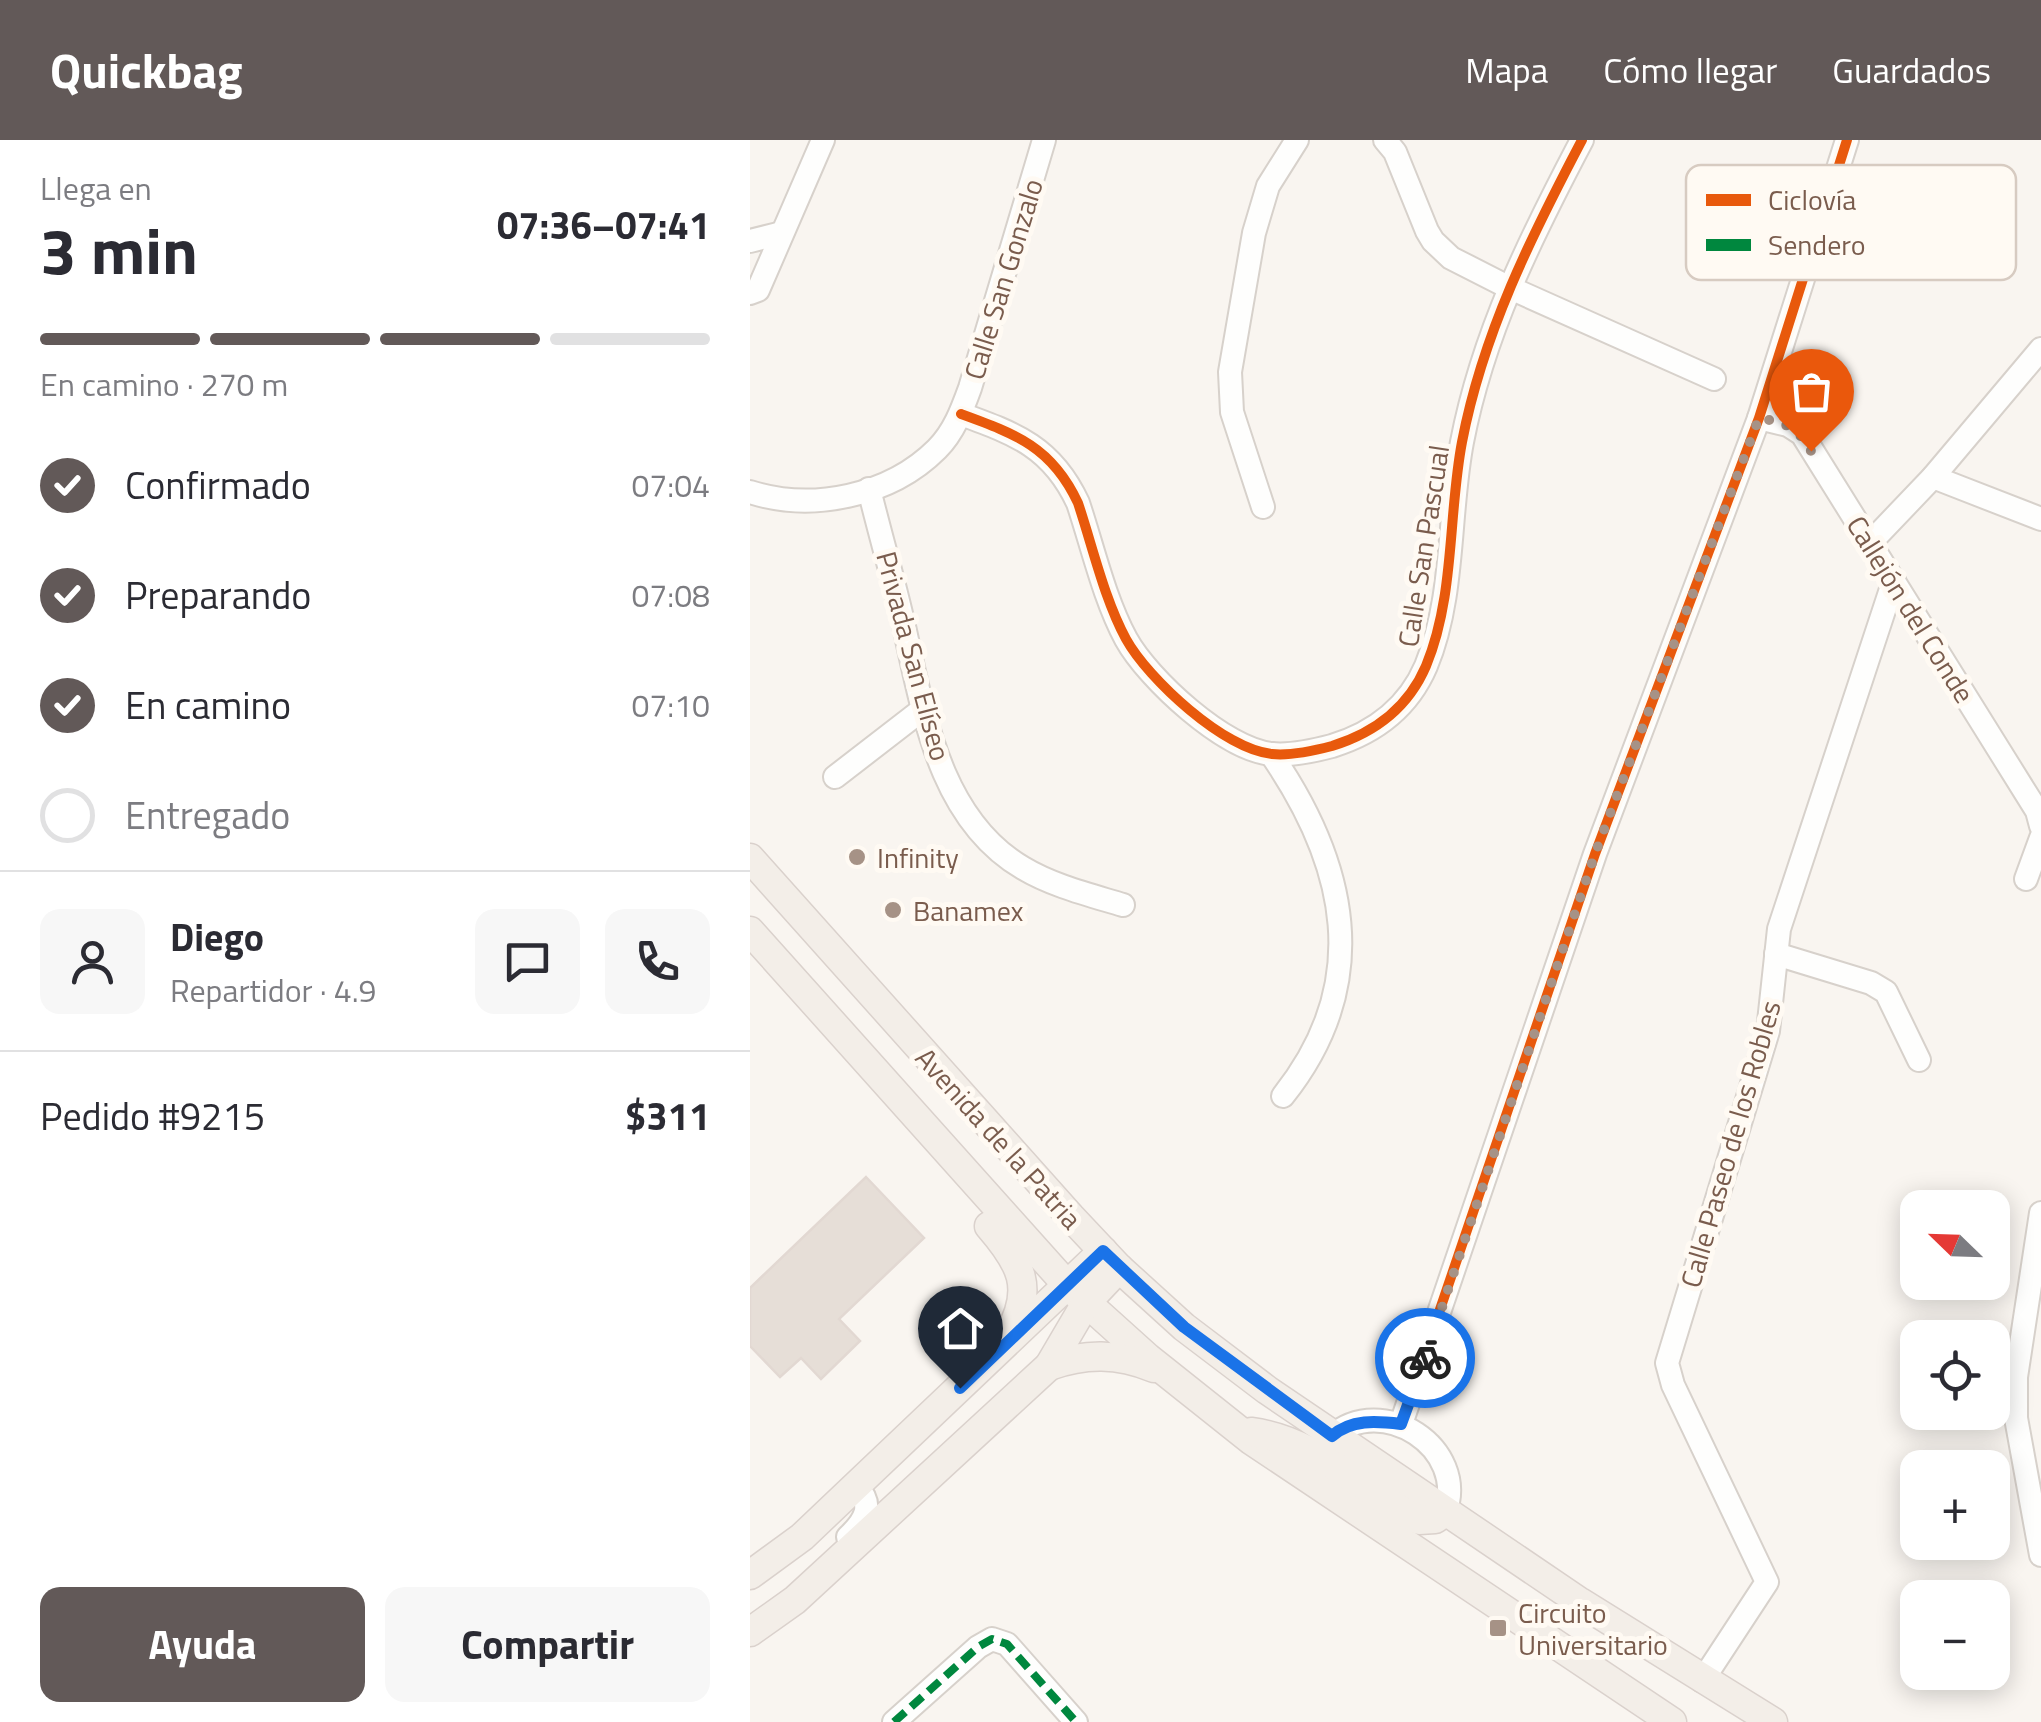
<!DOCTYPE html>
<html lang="es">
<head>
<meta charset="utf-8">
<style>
	body { margin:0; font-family:"Titillium Web",sans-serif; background:#f7f7f7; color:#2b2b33; height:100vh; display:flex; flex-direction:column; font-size:38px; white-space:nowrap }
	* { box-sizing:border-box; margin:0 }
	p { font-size:32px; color:#7c7c81 }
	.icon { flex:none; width:55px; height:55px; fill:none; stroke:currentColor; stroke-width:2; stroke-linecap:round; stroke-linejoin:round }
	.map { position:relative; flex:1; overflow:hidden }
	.drawer { display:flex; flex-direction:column; background:#fff; width:750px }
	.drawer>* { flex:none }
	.needle { width:65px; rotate:293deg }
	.fabs { position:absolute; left:1150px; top:1050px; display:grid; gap:20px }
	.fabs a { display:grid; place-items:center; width:110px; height:110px; border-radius:20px; background:#fff; box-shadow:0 5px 25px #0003; font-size:50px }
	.pin { position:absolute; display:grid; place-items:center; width:85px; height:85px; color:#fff; margin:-102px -42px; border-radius:50% 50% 50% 0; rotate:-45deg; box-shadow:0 0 10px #0007 }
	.pin .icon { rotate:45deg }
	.courier { position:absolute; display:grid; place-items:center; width:100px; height:100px; margin:-50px; border:8px solid #1a73e8; border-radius:50%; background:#fff; color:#222; box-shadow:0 2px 12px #0007 }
	.head em { font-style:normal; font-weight:700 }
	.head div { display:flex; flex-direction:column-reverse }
	.head { display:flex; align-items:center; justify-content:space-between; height:170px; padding:0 40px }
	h1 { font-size:65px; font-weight:700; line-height:75px }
	.bar { display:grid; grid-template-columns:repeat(4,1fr); gap:15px 10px; align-content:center; height:120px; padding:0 40px }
	.bar i { height:12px; border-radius:8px; background:#e1e1e2 }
	.bar .current { background:#625958 }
	.bar p { grid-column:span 4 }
	.line { display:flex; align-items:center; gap:25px; padding:0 40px; border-top:2px solid #e1e1e2 }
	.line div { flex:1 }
	.round { display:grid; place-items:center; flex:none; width:105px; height:105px; border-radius:20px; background:#f7f7f7 }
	ol { padding:0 40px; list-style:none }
	li { display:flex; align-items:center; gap:30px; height:110px }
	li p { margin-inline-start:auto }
	li .icon { padding:10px; border-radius:50%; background:#625958; color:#fff; stroke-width:4 }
	li:last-child { color:#7c7c81 }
	li i { width:55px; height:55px; border:5px solid #e1e1e2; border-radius:50% }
	.button { display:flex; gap:20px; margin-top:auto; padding:20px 40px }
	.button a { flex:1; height:115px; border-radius:20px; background:#625958; color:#fff; font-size:40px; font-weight:700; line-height:115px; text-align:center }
	.button a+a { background:#f7f7f7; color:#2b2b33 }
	header { display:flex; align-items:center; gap:60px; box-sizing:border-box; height:140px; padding:0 50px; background:#625958; color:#fff }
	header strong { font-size:48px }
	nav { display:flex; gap:55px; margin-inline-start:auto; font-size:35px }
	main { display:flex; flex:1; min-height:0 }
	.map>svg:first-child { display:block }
	.building { fill:#e6ded7; stroke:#e2d8d2; stroke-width:2.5 }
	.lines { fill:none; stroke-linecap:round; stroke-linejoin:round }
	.minor-casing { stroke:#d7d1cb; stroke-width:26 }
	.major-casing { stroke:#dad1cc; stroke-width:31 }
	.minor { stroke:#fefefd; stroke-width:22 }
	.major { stroke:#f3eee8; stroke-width:28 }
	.quiet { stroke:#00873e; stroke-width:8; stroke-dasharray:15 8; stroke-linecap:butt }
	.cycleway-casing { stroke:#fffaf3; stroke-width:16 }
	.cycleway { stroke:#e8590c; stroke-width:10 }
	.done { stroke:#a69286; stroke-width:10; stroke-dasharray:0 18 }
	.route { stroke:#1a73e8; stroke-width:12 }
	.poi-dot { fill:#a69286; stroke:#fffaf3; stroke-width:4 }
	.labels { text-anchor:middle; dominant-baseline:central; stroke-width:10; stroke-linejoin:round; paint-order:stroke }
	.street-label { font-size:28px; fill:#7a5c4d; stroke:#fffaf3 }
	.poi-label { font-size:28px; fill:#7a5c4d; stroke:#fffaf3; text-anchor:start }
	.key { fill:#fffaf3; stroke:#d7cbc1; stroke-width:2.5 }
	.key-label { font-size:28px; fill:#7a5c4d }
</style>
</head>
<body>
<header>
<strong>Quickbag</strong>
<nav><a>Mapa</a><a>Cómo llegar</a><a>Guardados</a></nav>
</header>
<main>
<section class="drawer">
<div class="head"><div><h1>3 min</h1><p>Llega en</p></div><em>07:36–07:41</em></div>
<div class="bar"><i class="current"></i><i class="current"></i><i class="current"></i><i></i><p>En camino · 270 m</p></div>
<ol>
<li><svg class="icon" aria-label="check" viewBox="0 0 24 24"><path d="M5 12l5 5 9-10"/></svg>Confirmado<p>07:04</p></li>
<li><svg class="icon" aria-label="check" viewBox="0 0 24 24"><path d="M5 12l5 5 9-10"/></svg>Preparando<p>07:08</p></li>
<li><svg class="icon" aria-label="check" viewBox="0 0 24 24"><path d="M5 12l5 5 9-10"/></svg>En camino<p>07:10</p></li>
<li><i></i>Entregado</li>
</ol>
<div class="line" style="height:180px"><a class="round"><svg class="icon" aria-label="person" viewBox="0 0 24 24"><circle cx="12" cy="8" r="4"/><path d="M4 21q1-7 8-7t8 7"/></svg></a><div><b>Diego</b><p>Repartidor · 4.9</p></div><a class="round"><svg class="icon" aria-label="chat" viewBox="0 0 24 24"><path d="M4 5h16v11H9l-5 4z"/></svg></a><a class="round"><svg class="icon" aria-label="phone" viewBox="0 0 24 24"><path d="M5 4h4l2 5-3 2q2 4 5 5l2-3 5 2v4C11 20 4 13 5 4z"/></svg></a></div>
<div class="line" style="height:130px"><div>Pedido #9215</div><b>$311</b></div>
<div class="button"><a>Ayuda</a><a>Compartir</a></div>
</section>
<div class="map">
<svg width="1291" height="1582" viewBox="0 0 1291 1582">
	<rect width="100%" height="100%" fill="#f9f5f0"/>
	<path class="building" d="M 116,1037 L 174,1098 L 89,1179 L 110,1201 L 71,1239 L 51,1218 L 30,1237 L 0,1206 L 0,1148 Z"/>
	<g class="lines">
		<defs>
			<g id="minor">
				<path d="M 635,0 L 645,12 L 677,91 L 683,101 L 701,118 L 758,147 L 964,239"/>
				<path d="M 0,101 L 32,93"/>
				<path d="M 0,153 L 8,150 L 73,0"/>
				<path d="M 211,274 C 266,294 302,307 328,363 C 343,408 354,458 376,499 C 398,539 475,610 522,614 C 541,616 563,611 582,606 C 624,593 658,568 676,526 C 705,456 698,375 712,302 C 733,193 781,97 832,0"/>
				<path d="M 1009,278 L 1038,285 L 1052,294 L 1287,671 L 1291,686"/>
				<path d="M 1183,337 L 1291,379"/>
				<path d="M 119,349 C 130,394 143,438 153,482 C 173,569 188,678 273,728 C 303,746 340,755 373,765"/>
				<path d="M 0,352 C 62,372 140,356 187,309 C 204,292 212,270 220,248 L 294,0"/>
				<path d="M 513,367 L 482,272 L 480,232 L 504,93 L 518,46 L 547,0"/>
				<path d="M 1121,402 L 1183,337 L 1291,209"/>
				<path d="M 521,614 C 598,726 623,843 533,956"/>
				<path d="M 85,637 L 173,569"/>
				<path d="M 1276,739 L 1291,698"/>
				<path d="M 1026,814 L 1121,843 L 1136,852 L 1169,920"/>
				<path d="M 1291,1073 L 1266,1237 L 1266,1278 L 1291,1415"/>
				<path d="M 651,1284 L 845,714 L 1009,278 L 1097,0"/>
				<path d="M 581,1297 C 632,1251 719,1309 695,1372"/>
				<path d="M 98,1397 C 115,1381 125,1365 106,1346"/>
				<path d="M 952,1541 L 1017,1442 L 923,1245 L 917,1223 L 1018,891 L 1029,789 L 1144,440"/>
				<path d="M 144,1582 L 228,1507 L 242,1499 L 257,1504 L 326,1582"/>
			</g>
			<g id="major">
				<path d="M 0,718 L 321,1077 L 369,1128 L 434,1187 L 517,1250 L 830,1462 L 1023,1582"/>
				<path d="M 0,791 L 318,1146 L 398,1218 L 501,1300 L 922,1582"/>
				<path d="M 239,1086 C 271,1123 285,1148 259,1194"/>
				<path d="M 299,1226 C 335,1213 368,1213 404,1228"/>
				<path d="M 501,1292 C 567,1300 612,1352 669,1380 L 685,1379 L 695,1372"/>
				<path d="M 0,1435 L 52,1397 L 353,1111"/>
				<path d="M 0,1492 L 45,1460 L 299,1226 L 336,1163 L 369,1128"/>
			</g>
		</defs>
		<use href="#minor" class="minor-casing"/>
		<use href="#major" class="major-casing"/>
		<use href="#minor" class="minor"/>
		<use href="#major" class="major"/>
		<path class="quiet" d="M 144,1582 L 228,1507 L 242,1499 L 257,1504 L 326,1582"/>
		<defs>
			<g id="cycleway">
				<path d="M 211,274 C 266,294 302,307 328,363 C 343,408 354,458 376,499 C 398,539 475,610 522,614 C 541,616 563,611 582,606 C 624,593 658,568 676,526 C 705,456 698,375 712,302 C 733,193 781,97 832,0"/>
				<path d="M 651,1284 L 845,714 L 1009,278 L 1097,0"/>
			</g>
		</defs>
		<use href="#cycleway" class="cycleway-casing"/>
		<use href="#cycleway" class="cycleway"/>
	</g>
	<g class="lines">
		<path class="done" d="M 675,1218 L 845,714 L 1009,278 C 1035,283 1047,286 1061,311"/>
		<path class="route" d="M 210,1248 L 353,1111 L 434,1187 L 582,1296 C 601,1279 626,1281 651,1284 L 675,1218"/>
	</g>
	<g class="poi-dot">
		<circle cx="107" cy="717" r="10"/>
		<circle cx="143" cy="770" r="10"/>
		<rect x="738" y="1478" width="20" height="20" rx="5"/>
	</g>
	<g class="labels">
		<g class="street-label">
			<text transform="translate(253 139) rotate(-73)">Calle San Gonzalo</text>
			<text transform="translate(673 406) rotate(-81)">Calle San Pascual</text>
			<text transform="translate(1161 469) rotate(58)">Callejón del Conde</text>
			<text transform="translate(164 516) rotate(75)">Privada San Elíseo</text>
			<text transform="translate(249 998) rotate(48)">Avenida de la Patria</text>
			<text transform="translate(980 1004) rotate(-74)">Calle Paseo de los Robles</text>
		</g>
		<g class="poi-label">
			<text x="127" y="717">Infinity</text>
			<text x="163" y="770">Banamex</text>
			<text x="768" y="1472">Circuito<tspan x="768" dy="32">Universitario</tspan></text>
		</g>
	</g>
	<rect x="936" y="25" width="330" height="115" rx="15" class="key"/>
	<rect x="956" y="54" width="45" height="12" fill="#e8590c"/>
	<rect x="956" y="99" width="45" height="12" fill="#00873e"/>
	<g class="key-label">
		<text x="1018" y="70">Ciclovía</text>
		<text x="1018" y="115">Sendero</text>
	</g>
</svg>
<div class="fabs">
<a><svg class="needle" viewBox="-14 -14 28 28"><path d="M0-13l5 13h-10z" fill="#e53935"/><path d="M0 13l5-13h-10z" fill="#7c7c81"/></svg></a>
<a><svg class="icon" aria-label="locate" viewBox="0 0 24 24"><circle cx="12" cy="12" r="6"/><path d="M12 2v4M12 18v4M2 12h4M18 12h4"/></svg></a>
<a>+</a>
<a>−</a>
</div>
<div class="pin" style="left:1061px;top:311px;background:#ea580c"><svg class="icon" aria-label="bag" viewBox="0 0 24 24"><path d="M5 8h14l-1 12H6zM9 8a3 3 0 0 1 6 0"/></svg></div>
<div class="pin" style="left:210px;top:1248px;background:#1f2937"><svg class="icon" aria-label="home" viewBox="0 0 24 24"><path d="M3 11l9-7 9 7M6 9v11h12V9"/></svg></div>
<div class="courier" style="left:675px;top:1218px"><svg class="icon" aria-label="bike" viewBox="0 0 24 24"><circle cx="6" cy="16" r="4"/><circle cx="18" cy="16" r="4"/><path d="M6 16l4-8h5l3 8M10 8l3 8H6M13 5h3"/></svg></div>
</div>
</main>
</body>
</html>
